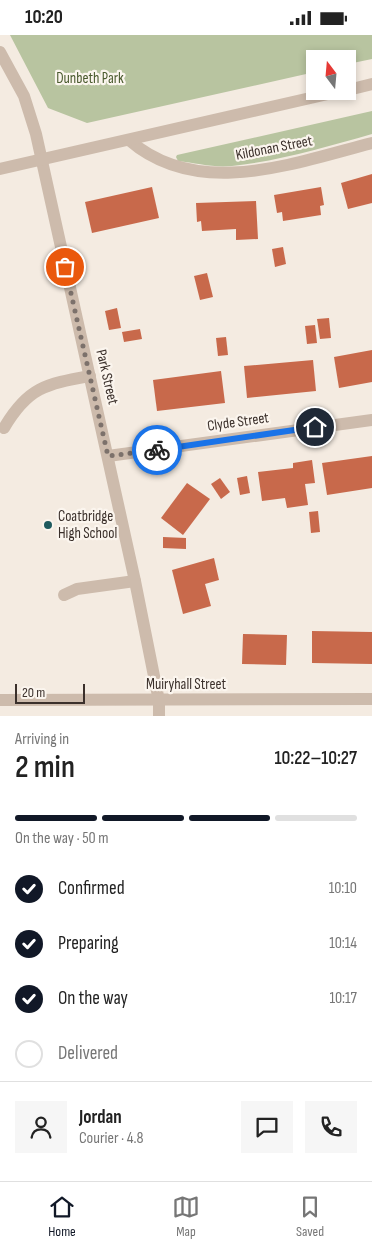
<!DOCTYPE html>
<html lang="en">
<head>
<meta charset="utf-8">
<style>
	body { margin:0; font-family:"Sofia Sans Condensed",sans-serif; background:#f6f6f6; color:#222; height:100vh; display:flex; flex-direction:column; font-size:19px; white-space:nowrap }
	* { box-sizing:border-box; margin:0 }
	p { font-size:16px; color:#767676 }
	.icon { flex:none; width:28px; height:28px; fill:none; stroke:currentColor; stroke-width:2; stroke-linecap:round; stroke-linejoin:round }
	.map { position:relative; height:681px; overflow:hidden }
	.sheet { display:flex; flex-direction:column; background:#fff; flex:1 }
	.sheet>* { flex:none }
	.needle { width:32px; rotate:344deg }
	.fabs { position:absolute; left:306px; top:15px; display:grid; gap:10px }
	.fabs a { display:grid; place-items:center; width:50px; height:50px; border-radius:0px; background:#fff; box-shadow:0 2px 8px #0003; font-size:25px }
	.scale { position:absolute; left:15px; bottom:12px; width:70px; box-sizing:border-box; padding-left:5px; border:2px solid #3b302b; border-top:0; font-size:14px; line-height:18px; white-space:nowrap; color:#3b302b; -webkit-text-stroke:4px #fbf5ee; paint-order:stroke }
	.pin { position:absolute; display:grid; place-items:center; width:42px; height:42px; color:#fff; margin:-21px; border:2px solid #fff; border-radius:50%; box-shadow:0 1px 5px #0007 }
	.courier { position:absolute; display:grid; place-items:center; width:50px; height:50px; margin:-25px; border:4px solid #1a73e8; border-radius:50%; background:#fff; color:#222; box-shadow:0 1px 6px #0007 }
	.overview em { font-style:normal; font-weight:600 }
	.overview div { display:flex; flex-direction:column-reverse }
	.overview { display:flex; align-items:center; justify-content:space-between; height:85px; padding:0 15px }
	h1 { font-size:32px; font-weight:600; line-height:38px }
	.bar { display:grid; grid-template-columns:repeat(4,1fr); gap:8px 5px; align-content:center; height:60px; padding:0 15px }
	.bar i { height:6px; border-radius:4px; background:#e0e0e0 }
	.bar .on { background:#111827 }
	.bar p { grid-column:span 4 }
	.line { display:flex; align-items:center; gap:12px; padding:0 15px; border-top:1px solid #e0e0e0 }
	.line div { flex:1 }
	.round { display:grid; place-items:center; flex:none; width:52px; height:52px; border-radius:0px; background:#f6f6f6 }
	ol { padding:0 15px; list-style:none }
	li { display:flex; align-items:center; gap:15px; height:55px }
	li p { margin-inline-start:auto }
	li .icon { padding:5px; border-radius:50%; background:#111827; color:#fff; stroke-width:4 }
	li:last-child { color:#767676 }
	li i { width:28px; height:28px; border:2px solid #e0e0e0; border-radius:50% }
	.status { display:flex; justify-content:space-between; align-items:center; height:35px; padding:0 25px; background:#fff; direction:ltr }
	.status svg { height:14px; fill:currentColor }
	.tabs { display:flex; justify-content:space-around; align-items:center; height:70px; border-top:1px solid #e0e0e0; background:#fff; font-size:14px; color:#767676 }
	.tabs a { display:grid; justify-items:center; gap:2px }
	.tabs .on { color:#111827 }
	.map>svg:first-child { display:block }
	.green { fill:#b8c4a0 }
	.building { fill:#c8694b }
	.lines { fill:none; stroke-linecap:round; stroke-linejoin:round }
	.service { stroke:#cdbbac; stroke-width:12 }
	.minor { stroke:#cdbbac; stroke-width:12 }
	.done { stroke:#7c716b; stroke-width:5; stroke-dasharray:0 9 }
	.route { stroke:#1a73e8; stroke-width:6 }
	.poi-dot { fill:#1f5a5e; stroke:#fbf5ee; stroke-width:2 }
	.labels { text-anchor:middle; dominant-baseline:central; stroke-width:4.5; stroke-linejoin:round; paint-order:stroke }
	.park-label { font-size:15px; fill:#4a5a2e; stroke:#fbf5ee }
	.street-label { font-size:15px; fill:#3b302b; stroke:#fbf5ee }
	.poi-label { font-size:15px; fill:#3b302b; stroke:#fbf5ee; text-anchor:start }
</style>
</head>
<body>
<div class="status"><b>10:20</b><svg viewBox="0 0 49 12"><path d="M0 12V9h3v3zM5 12V6h3v6zM10 12V3h3v9zM15 12V0h3v12zM26 1h20v11H26zM47 4h2v5h-2z"/></svg></div>
<div class="map">
<svg width="372" height="681" viewBox="0 0 372 681">
	<rect width="100%" height="100%" fill="#f4ebe1"/>
	<g class="green">
		<path d="M 10,0 L 372,0 L 372,24 L 348,29 L 348,24 L 315,24 L 315,37 L 87,88 L 48,73 Z"/>
		<path d="M 372,76 L 372,99 C 326,112 279,126 232,131 C 214,133 196,128 178,126 L 176,122 L 177,120 Z"/>
	</g>
	<g class="building">
		<path d="M 372,139 L 372,168 L 348,174 L 341,148 Z"/>
		<path d="M 152,152 L 159,183 L 92,198 L 85,167 Z"/>
		<path d="M 321,152 L 324,170 L 320,171 L 321,180 L 283,186 L 282,177 L 277,178 L 274,160 Z"/>
		<path d="M 256,166 L 258,204 L 236,205 L 236,194 L 202,196 L 201,186 L 197,187 L 196,168 Z"/>
		<path d="M 283,212 L 286,229 L 275,232 L 272,214 Z"/>
		<path d="M 207,238 L 213,262 L 200,265 L 194,241 Z"/>
		<path d="M 117,273 L 121,293 L 109,295 L 105,276 Z"/>
		<path d="M 329,283 L 331,303 L 320,304 L 317,284 Z"/>
		<path d="M 315,290 L 317,308 L 307,309 L 305,291 Z"/>
		<path d="M 140,294 L 142,304 L 124,307 L 122,297 Z"/>
		<path d="M 226,302 L 228,320 L 218,321 L 216,303 Z"/>
		<path d="M 372,315 L 372,347 L 339,353 L 334,322 Z"/>
		<path d="M 313,325 L 316,356 L 247,363 L 244,331 Z"/>
		<path d="M 221,336 L 225,368 L 157,376 L 153,345 Z"/>
		<path d="M 372,421 L 372,453 L 327,460 L 322,428 Z"/>
		<path d="M 312,425 L 315,448 L 305,449 L 308,470 L 287,473 L 285,463 L 262,466 L 258,437 L 293,433 L 293,428 Z"/>
		<path d="M 247,441 L 250,458 L 240,460 L 237,443 Z"/>
		<path d="M 220,443 L 230,457 L 221,464 L 211,449 Z"/>
		<path d="M 187,448 L 210,464 L 183,500 L 161,483 Z"/>
		<path d="M 318,476 L 320,497 L 311,498 L 309,477 Z"/>
		<path d="M 163,502 L 186,503 L 186,514 L 163,513 Z"/>
		<path d="M 214,523 L 219,545 L 205,549 L 211,571 L 183,579 L 172,535 Z"/>
		<path d="M 312,596 L 372,597 L 372,629 L 312,628 Z"/>
		<path d="M 243,599 L 287,600 L 286,630 L 242,629 Z"/>
	</g>
	<g class="lines">
		<g class="service">
			<path d="M 4,393 C 28,352 46,349 90,341"/>
			<path d="M 64,560 L 77,554 L 135,546"/>
		</g>
		<g class="minor">
			<path d="M 0,17 L 24,61 L 36,99 L 135,546 L 159,666 L 159,681"/>
			<path d="M 348,55 L 372,49"/>
			<path d="M 129,105 C 198,165 294,128 372,108"/>
			<path d="M 0,134 L 341,56"/>
			<path d="M 108,421 L 372,385"/>
			<path d="M 0,665 L 372,664"/>
		</g>
	</g>
	<g class="lines">
		<path class="done" d="M 65,232 L 108,421 L 157,415"/>
		<path class="route" d="M 157,415 L 315,392"/>
	</g>
	<circle class="poi-dot" cx="48" cy="490" r="5"/>
	<g class="labels">
		<g class="park-label">
			<text x="90" y="43">Dunbeth Park</text>
		</g>
		<g class="street-label">
			<text transform="translate(274 113) rotate(-11)">Kildonan Street</text>
			<text transform="translate(107 342) rotate(77)">Park Street</text>
			<text transform="translate(238 387) rotate(-8)">Clyde Street</text>
			<text x="186" y="649">Muiryhall Street</text>
		</g>
		<g class="poi-label">
			<text x="58" y="481">Coatbridge<tspan x="58" dy="17">High School</tspan></text>
		</g>
	</g>
</svg>
<div class="fabs">
<a><svg class="needle" viewBox="-14 -14 28 28"><path d="M0-13l5 13h-10z" fill="#e53935"/><path d="M0 13l5-13h-10z" fill="#767676"/></svg></a>
</div>
<div class="scale">20 m</div>
<div class="pin" style="left:65px;top:232px;background:#ea580c"><svg class="icon" aria-label="bag" viewBox="0 0 24 24"><path d="M5 8h14l-1 12H6zM9 8a3 3 0 0 1 6 0"/></svg></div>
<div class="pin" style="left:315px;top:392px;background:#1f2937"><svg class="icon" aria-label="home" viewBox="0 0 24 24"><path d="M3 11l9-7 9 7M6 9v11h12V9"/></svg></div>
<div class="courier" style="left:157px;top:415px"><svg class="icon" aria-label="bike" viewBox="0 0 24 24"><circle cx="6" cy="16" r="4"/><circle cx="18" cy="16" r="4"/><path d="M6 16l4-8h5l3 8M10 8l3 8H6M13 5h3"/></svg></div>
</div>
<section class="sheet">
<div class="overview"><div><h1>2 min</h1><p>Arriving in</p></div><em>10:22–10:27</em></div>
<div class="bar"><i class="on"></i><i class="on"></i><i class="on"></i><i></i><p>On the way · 50 m</p></div>
<ol>
<li><svg class="icon" aria-label="check" viewBox="0 0 24 24"><path d="M5 12l5 5 9-10"/></svg>Confirmed<p>10:10</p></li>
<li><svg class="icon" aria-label="check" viewBox="0 0 24 24"><path d="M5 12l5 5 9-10"/></svg>Preparing<p>10:14</p></li>
<li><svg class="icon" aria-label="check" viewBox="0 0 24 24"><path d="M5 12l5 5 9-10"/></svg>On the way<p>10:17</p></li>
<li><i></i>Delivered</li>
</ol>
<div class="line" style="height:90px"><a class="round"><svg class="icon" aria-label="person" viewBox="0 0 24 24"><circle cx="12" cy="8" r="4"/><path d="M4 21q1-7 8-7t8 7"/></svg></a><div><b>Jordan</b><p>Courier · 4.8</p></div><a class="round"><svg class="icon" aria-label="chat" viewBox="0 0 24 24"><path d="M4 5h16v11H9l-5 4z"/></svg></a><a class="round"><svg class="icon" aria-label="phone" viewBox="0 0 24 24"><path d="M5 4h4l2 5-3 2q2 4 5 5l2-3 5 2v4C11 20 4 13 5 4z"/></svg></a></div>
</section>
<nav class="tabs">
<a class="on"><svg class="icon" aria-label="home" viewBox="0 0 24 24"><path d="M3 11l9-7 9 7M6 9v11h12V9"/></svg>Home</a>
<a><svg class="icon" aria-label="map" viewBox="0 0 24 24"><path d="M3 6l6-2 6 2 6-2v14l-6 2-6-2-6 2zM9 4v14M15 6v14"/></svg>Map</a>
<a><svg class="icon" aria-label="saved" viewBox="0 0 24 24"><path d="M7 4h10v16l-5-4-5 4z"/></svg>Saved</a>
</nav>
</body>
</html>
